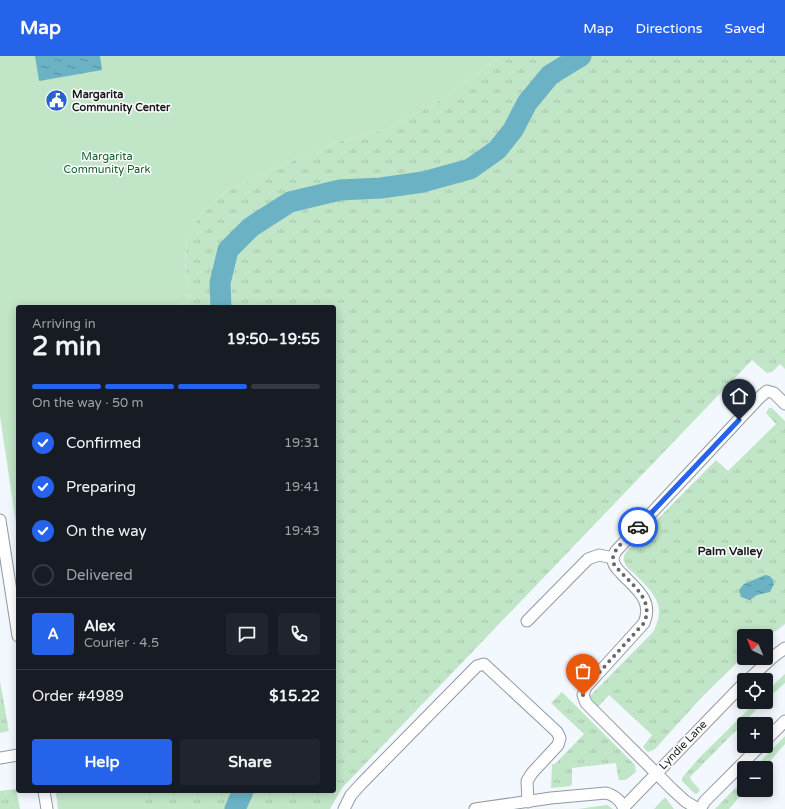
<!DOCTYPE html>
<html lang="en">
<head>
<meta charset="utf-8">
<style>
	body { margin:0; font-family:"Varela Round",sans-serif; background:#20242c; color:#f1f3f6; height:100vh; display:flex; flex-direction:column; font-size:15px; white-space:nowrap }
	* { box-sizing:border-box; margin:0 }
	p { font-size:13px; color:#9ea1a6 }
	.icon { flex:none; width:22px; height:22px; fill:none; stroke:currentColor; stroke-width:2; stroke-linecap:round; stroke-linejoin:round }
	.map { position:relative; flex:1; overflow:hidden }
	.side { position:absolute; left:16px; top:249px; width:320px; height:488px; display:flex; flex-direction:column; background:#171b24; border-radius:4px; box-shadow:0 2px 10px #0003 }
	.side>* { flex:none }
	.needle { width:26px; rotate:316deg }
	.buttons { position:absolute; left:737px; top:573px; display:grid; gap:8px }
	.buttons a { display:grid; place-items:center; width:36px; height:36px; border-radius:4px; background:#171b24; box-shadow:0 2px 10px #0003; font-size:20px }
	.pin { position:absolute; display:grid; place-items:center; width:34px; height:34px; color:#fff; margin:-41px -17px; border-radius:50% 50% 50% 0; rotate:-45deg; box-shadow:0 0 4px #0007 }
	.pin .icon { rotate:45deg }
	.courier { position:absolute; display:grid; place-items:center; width:40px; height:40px; margin:-20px; border:3px solid #2563eb; border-radius:50%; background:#fff; color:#222; box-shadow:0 1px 5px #0007 }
	.overview em { font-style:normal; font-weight:800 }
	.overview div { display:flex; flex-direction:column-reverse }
	.overview { display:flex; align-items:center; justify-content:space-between; height:68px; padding:0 16px }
	h1 { font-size:26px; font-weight:800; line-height:30px }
	.bar { display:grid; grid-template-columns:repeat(4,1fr); gap:6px 4px; align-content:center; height:48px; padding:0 16px }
	.bar i { height:5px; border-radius:3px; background:#363941 }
	.bar .current { background:#2563eb }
	.bar p { grid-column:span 4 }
	.line { display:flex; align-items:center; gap:10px; padding:0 16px; border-top:1px solid #363941 }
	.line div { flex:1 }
	.round { display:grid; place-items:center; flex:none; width:42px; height:42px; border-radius:4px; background:#20242c }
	ol { padding:0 16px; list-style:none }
	li { display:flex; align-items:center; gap:12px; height:44px }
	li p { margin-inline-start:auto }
	li .icon { padding:4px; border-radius:50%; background:#2563eb; color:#fff; stroke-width:4 }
	li:last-child { color:#9ea1a6 }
	li i { width:22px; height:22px; border:2px solid #363941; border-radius:50% }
	.button { display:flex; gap:8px; margin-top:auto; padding:8px 16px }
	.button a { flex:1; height:46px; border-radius:4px; background:#2563eb; color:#fff; font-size:16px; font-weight:800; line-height:46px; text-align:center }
	.button a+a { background:#20242c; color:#f1f3f6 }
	header { display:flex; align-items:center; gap:24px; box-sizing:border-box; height:56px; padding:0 20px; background:#2563eb; color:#fff }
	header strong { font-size:19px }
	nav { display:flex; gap:22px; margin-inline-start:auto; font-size:14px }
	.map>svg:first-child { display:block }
	.grass { fill:url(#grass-tufts) }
	.park { fill:#c1e5c7 }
	.water { fill:url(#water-ripples) }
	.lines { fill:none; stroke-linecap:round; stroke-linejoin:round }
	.canal { stroke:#6cb2c5; stroke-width:21 }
	.service-casing { stroke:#92999f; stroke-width:13 }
	.service { stroke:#fff; stroke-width:11 }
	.done { stroke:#65686c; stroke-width:4; stroke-dasharray:0 7.2 }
	.route { stroke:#2563eb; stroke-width:5 }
	.labels { text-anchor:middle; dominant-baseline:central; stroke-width:3; stroke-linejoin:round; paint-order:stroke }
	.poi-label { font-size:11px; font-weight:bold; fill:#191b1e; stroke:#fff; text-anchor:start }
	.park-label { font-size:11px; fill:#125c2b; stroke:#fff }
	.street-label { font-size:11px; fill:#191b1e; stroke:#fff }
	.neighbourhood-label { font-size:12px; font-weight:bold; fill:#191b1e; stroke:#fff }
</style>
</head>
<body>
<header>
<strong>Map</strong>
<nav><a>Map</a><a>Directions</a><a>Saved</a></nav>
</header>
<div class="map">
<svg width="785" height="753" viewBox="0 0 785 753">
	<defs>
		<pattern id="grass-tufts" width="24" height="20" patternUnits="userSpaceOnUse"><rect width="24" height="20" fill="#c1e5c7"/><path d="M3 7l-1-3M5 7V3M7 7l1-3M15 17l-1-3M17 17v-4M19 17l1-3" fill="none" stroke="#a5c4aa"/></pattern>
		<pattern id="water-ripples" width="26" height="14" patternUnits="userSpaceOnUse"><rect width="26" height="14" fill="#6cb2c5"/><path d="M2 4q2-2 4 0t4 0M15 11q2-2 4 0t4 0" fill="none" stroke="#58909f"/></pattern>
	</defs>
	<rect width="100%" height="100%" fill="#f2f8fe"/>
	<g class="grass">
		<path d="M 501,0 L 785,0 L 785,313 L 780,308 L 772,316 L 767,317 L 752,304 L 342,732 L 330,753 L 58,753 L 56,735 L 334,735 L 334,251 L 176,251 L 189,245 L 185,206 L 187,183 L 201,157 L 227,135 L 327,89 L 388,73 L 441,44 Z"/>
		<path d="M 769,352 L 772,352 L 785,365 L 785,568 L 766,582 L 766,580 L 744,580 L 744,600 L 700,643 L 655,693 L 648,696 L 643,691 L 652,679 L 609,639 L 598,651 L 592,645 L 590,640 L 653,576 C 668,548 652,536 634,517 C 630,514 625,510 624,505 C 622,499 629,493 632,489 L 716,404 L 728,415 L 776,368 L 766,357 Z"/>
		<path d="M 785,618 L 785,627 L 766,644 L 766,636 Z"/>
		<path d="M 0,625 L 9,675 L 0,677 Z"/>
		<path d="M 562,636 L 635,709 L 636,716 L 626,724 L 619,724 L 618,721 L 616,707 L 572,712 L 572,726 L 571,730 L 551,732 L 552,708 L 555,708 L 584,678 L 551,647 Z"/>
		<path d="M 756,646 L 764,646 L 690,721 L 691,724 L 700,734 L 698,737 L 696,738 L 694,737 L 682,725 L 682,722 L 699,702 Z"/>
		<path d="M 785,680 L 785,688 L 764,712 L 754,712 Z"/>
		<path d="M 744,723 L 744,734 L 745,734 L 729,753 L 715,753 Z"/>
		<path d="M 16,733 L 20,753 L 0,753 L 0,735 Z"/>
		<path d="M 665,741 L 674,753 L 654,753 Z"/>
		<path d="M 607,749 L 613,753 L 578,753 Z"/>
	</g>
	<g class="park">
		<path d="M 0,0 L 501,0 L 441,44 L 388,73 L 327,89 L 227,135 L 201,157 L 187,183 L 185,206 L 189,245 L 176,251 L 18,251 L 18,481 L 0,360 Z"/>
		<path d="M 56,735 L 139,735 L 134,753 L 58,753 Z"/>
	</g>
	<g class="water">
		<path d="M 35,0 L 100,0 L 102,14 L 39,25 Z"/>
		<path d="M 765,519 C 770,519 773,522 774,528 L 770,536 L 757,539 L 750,544 L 741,541 L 739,534 L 744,528 Z"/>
	</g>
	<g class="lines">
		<g class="canal">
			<path d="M 221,251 L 220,227 L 228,194 L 251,171 L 290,146 L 340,134 L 381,132 L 423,126 L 470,113 L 497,94 L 513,74 L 527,47 L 550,19 L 581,0"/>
			<path d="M 235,753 L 243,735"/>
		</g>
		<defs>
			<g id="service">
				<path d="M 0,464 L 18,580"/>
				<path d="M 527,565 L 588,503 L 599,499 L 613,502"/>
				<path d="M 748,624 L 773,601 L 785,592"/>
				<path d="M 766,684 L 785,665"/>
				<path d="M 0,702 L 18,699"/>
				<path d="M 44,735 L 47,753"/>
				<path d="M 624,751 L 744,627"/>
				<path d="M 344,753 L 351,739 L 361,728 L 477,610 L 484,608 L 557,676 L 560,682 L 558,689 L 532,717 L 527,725 L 528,746"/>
				<path d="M 475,753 L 551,742 L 606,737 C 614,739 621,745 624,753"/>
				<path d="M 698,753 L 685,745 L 672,733 L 586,647 L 583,639 L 586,631 L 644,567 C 654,544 635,532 621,517 C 617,513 613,509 613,503 C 613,500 615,497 616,495 L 759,342 L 767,335 L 774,337 L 785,348"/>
				<path d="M 700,753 L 705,745 L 760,690"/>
			</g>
		</defs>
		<use href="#service" class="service-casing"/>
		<use href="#service" class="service"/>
	</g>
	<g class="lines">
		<path class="done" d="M 583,639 L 586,631 L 644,567 C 654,544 634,531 620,515 C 616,512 612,507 613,502 C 613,493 632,477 638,471"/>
		<path class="route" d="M 638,471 L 739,364"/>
	</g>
	<defs>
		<symbol id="civic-disc" viewBox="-11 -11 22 22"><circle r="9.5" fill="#2861cf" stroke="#fff"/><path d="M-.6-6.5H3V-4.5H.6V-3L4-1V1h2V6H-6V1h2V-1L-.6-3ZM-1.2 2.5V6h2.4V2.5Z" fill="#fff"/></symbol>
	</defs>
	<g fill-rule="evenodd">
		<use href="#civic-disc" x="44" y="32" width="25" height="25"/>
	</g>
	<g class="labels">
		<g class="poi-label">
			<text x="72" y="38">Margarita<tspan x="72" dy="13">Community Center</tspan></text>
		</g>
		<g class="park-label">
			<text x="107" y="100">Margarita<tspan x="107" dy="13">Community Park</tspan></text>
		</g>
		<g class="street-label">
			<text transform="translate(683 689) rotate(-46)">Lyndie Lane</text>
		</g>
		<g class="neighbourhood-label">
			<text x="730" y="495">Palm Valley</text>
		</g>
	</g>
</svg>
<div class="buttons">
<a><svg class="needle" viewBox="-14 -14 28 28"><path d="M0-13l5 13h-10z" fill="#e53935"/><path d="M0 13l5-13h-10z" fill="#9ea1a6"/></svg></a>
<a><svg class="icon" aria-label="locate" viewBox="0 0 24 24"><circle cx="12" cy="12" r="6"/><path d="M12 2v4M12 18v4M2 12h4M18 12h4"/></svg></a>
<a>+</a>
<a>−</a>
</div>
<div class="pin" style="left:583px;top:639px;background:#ea580c"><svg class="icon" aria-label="bag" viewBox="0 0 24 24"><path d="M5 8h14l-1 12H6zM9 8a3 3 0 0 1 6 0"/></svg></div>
<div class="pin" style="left:739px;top:364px;background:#1f2937"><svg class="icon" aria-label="home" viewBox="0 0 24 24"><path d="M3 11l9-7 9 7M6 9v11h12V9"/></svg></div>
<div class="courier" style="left:638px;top:471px"><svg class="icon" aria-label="car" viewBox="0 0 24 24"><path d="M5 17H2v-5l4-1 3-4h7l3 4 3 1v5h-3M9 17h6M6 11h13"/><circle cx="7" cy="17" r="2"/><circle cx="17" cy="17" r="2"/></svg></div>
<section class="side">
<div class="overview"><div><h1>2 min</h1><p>Arriving in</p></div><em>19:50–19:55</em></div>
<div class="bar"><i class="current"></i><i class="current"></i><i class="current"></i><i></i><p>On the way · 50 m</p></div>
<ol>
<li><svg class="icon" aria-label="check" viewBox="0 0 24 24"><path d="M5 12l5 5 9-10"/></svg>Confirmed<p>19:31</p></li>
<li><svg class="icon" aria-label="check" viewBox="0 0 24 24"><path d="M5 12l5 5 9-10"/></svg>Preparing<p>19:41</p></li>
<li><svg class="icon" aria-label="check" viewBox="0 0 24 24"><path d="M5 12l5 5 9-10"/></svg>On the way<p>19:43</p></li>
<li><i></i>Delivered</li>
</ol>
<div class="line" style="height:72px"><b class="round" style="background:#2563eb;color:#fff">A</b><div><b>Alex</b><p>Courier · 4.5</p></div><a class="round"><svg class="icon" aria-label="chat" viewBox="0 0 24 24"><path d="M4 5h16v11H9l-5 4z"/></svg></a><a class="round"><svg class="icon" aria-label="phone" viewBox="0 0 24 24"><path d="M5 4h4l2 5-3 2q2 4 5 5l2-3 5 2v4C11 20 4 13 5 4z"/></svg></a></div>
<div class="line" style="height:52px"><div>Order #4989</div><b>$15.22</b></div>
<div class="button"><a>Help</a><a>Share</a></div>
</section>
</div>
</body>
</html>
